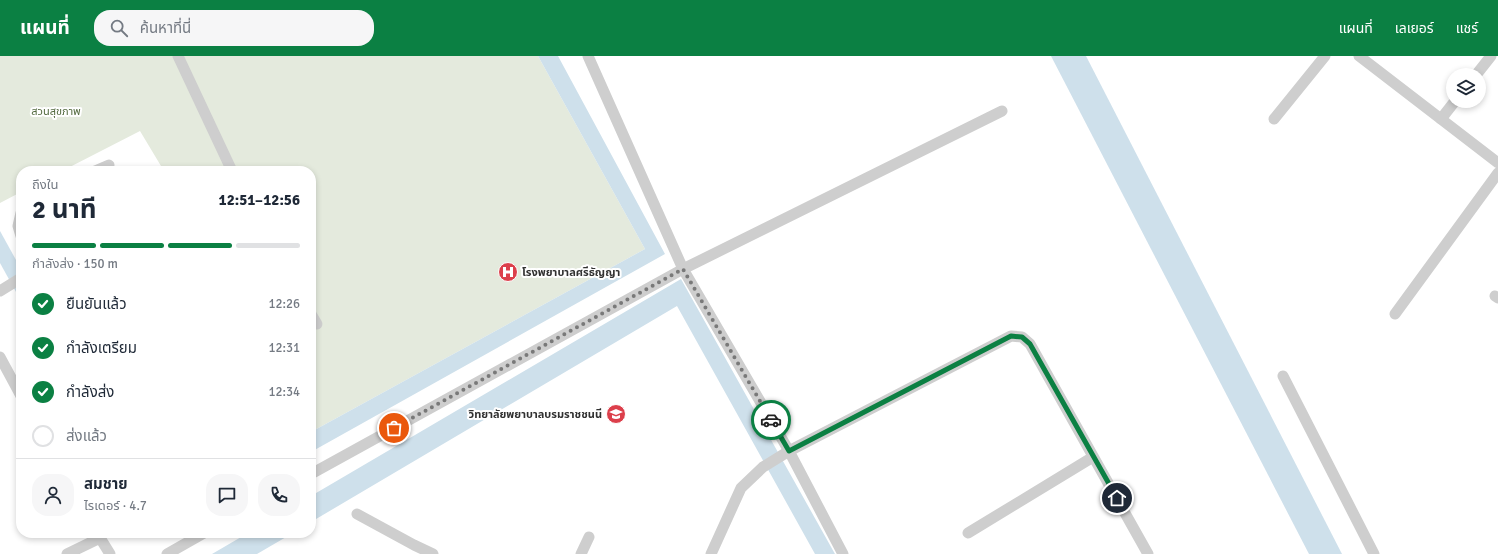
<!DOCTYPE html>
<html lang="th">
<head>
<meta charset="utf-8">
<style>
	body { margin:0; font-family:Signika,"Noto Sans Thai",sans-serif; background:#f6f6f7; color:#1f2937; height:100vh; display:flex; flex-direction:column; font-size:15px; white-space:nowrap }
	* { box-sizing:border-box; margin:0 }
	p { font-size:13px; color:#747a83 }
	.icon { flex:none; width:22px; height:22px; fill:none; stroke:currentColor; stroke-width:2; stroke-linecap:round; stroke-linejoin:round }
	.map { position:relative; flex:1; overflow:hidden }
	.drawer { position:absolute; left:16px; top:110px; width:300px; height:372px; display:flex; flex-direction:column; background:#fff; border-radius:16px; box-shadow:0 2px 6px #0003 }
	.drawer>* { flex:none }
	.buttons { position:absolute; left:1446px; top:12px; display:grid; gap:8px }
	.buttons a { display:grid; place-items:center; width:40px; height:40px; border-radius:50%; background:#fff; box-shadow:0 2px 6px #0003; font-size:20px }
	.pin { position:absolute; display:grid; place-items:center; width:34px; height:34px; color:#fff; margin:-17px; border:2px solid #fff; border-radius:50%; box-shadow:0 1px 4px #0007 }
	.courier { position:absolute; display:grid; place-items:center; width:40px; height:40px; margin:-20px; border:3px solid #0b8043; border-radius:50%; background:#fff; color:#222; box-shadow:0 1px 5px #0007 }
	.summary em { font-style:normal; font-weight:700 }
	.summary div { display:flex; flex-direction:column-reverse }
	.summary { display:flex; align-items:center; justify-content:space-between; height:68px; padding:0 16px }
	h1 { font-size:26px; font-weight:700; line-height:30px }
	.bar { display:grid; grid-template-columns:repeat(4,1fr); gap:6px 4px; align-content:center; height:48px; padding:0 16px }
	.bar i { height:5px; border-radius:3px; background:#e0e1e3 }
	.bar .selected { background:#0b8043 }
	.bar p { grid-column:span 4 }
	.line { display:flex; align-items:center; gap:10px; padding:0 16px; border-top:1px solid #e0e1e3 }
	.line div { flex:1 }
	.round { display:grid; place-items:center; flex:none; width:42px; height:42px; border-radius:16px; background:#f6f6f7 }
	ol { padding:0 16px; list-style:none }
	li { display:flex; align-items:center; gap:12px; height:44px }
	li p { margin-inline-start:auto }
	li .icon { padding:4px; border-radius:50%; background:#0b8043; color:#fff; stroke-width:4 }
	li:last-child { color:#747a83 }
	li i { width:22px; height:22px; border:2px solid #e0e1e3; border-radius:50% }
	header { display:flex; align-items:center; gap:24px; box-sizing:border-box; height:56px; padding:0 20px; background:#0b8043; color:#fff }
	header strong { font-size:19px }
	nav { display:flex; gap:22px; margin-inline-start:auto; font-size:14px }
	.search { width:280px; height:36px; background:#f6f6f7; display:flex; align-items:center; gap:10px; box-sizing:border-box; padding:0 14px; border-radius:16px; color:#747a83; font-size:15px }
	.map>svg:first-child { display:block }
	.green { fill:#e4eadd }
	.water { fill:#cee0eb }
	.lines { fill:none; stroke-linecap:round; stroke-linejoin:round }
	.service { stroke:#cecece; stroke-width:11 }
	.done { stroke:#797979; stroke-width:4; stroke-dasharray:0 7.2 }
	.route { stroke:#0b8043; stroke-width:5 }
	.labels { text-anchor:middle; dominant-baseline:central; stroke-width:4; stroke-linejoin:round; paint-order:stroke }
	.park-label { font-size:11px; fill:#546b40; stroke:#fff }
	.poi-label { font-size:11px; font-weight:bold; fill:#313131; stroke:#fff; text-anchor:start }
</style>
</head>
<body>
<header>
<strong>แผนที่</strong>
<div class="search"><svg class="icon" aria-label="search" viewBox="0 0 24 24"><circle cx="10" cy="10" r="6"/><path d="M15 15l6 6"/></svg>ค้นหาที่นี่</div>
<nav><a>แผนที่</a><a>เลเยอร์</a><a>แชร์</a></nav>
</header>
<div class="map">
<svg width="1498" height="498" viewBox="0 0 1498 498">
	<rect width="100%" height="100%" fill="#fff"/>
	<path class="green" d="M 0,0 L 538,0 L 645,193 L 311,376 L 311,115 L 164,115 L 140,75 L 62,115 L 21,115 L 21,136 L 0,147 Z"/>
	<g class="water">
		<path d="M 538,0 L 558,0 L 665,198 L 311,396 L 311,376 L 645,193 Z"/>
		<path d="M 1051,0 L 1086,0 L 1342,498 L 1309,498 Z"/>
		<path d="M 0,175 L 21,213 L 21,245 L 0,207 Z"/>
		<path d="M 681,223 L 835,498 L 815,498 L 677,250 L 311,466 L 311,440 Z"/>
		<path d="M 248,477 L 293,477 L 257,498 L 212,498 Z"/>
	</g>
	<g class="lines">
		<g class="service">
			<path d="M 178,0 L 232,115"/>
			<path d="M 588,0 L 683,213 L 789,395 L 843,498"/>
			<path d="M 1359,0 L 1498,107"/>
			<path d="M 1476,19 L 1491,0"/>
			<path d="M 1274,63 L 1325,0"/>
			<path d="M 1441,63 L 1455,45"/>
			<path d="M 95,115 L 109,109"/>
			<path d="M 21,157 L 18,170 L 21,180"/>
			<path d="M 0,235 L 21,222"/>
			<path d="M 1495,240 L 1498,242"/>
			<path d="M 311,258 L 317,268"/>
			<path d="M 1395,258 L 1498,117"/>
			<path d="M 0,301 L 21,340"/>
			<path d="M 1283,320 L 1374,498"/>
			<path d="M 311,418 L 683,213 L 1002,55"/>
			<path d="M 357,458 L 414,489 L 433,498"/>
			<path d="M 97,477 L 110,498"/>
			<path d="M 968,477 L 1093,401"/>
			<path d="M 67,498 L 100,482"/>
			<path d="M 167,498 L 204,477"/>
			<path d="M 581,498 L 589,481"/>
			<path d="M 711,498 L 741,432 L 763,411 L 789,395 L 1011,280 L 1022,281 L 1030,288 L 1148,498"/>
		</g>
	</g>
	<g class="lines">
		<path class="done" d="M 394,372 L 683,213 L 771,364"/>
		<path class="route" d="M 771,364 L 789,395 L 1011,280 L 1022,281 L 1030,288 L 1117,442"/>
	</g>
	<defs>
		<symbol id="hospital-disc" viewBox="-11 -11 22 22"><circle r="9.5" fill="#dc3f4b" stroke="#fff"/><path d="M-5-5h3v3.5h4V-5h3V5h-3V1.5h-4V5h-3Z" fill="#fff"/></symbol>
		<symbol id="university-disc" viewBox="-11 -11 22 22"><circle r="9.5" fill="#dc3f4b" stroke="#fff"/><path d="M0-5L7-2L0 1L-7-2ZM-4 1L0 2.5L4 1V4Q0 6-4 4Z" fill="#fff"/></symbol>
	</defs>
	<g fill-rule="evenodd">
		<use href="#hospital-disc" x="497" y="205" width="22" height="22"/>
		<use href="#university-disc" x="605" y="347" width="22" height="22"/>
	</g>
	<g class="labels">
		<g class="park-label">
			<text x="56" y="55">สวนสุขภาพ</text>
		</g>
		<g class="poi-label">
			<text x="522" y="216">โรงพยาบาลศรีธัญญา</text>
			<text x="602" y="358" text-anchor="end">วิทยาลัยพยาบาลบรมราชชนนี</text>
		</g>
	</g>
</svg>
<div class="buttons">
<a><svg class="icon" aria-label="layers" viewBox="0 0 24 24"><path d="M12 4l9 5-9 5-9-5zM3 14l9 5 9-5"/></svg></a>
</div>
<div class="pin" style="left:394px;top:372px;background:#ea580c"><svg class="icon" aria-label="bag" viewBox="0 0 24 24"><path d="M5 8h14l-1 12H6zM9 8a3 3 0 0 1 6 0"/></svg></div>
<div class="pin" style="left:1117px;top:442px;background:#1f2937"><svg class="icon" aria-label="home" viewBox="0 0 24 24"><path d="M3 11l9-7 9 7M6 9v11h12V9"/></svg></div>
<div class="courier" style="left:771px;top:364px"><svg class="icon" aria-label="car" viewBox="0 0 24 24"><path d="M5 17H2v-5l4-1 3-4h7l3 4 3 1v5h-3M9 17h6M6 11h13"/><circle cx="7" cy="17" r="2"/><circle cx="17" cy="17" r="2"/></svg></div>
<section class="drawer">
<div class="summary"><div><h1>2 นาที</h1><p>ถึงใน</p></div><em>12:51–12:56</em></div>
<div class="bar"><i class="selected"></i><i class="selected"></i><i class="selected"></i><i></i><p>กำลังส่ง · 150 m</p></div>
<ol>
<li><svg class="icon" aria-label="check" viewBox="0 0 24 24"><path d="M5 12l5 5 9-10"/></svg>ยืนยันแล้ว<p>12:26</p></li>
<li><svg class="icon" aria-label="check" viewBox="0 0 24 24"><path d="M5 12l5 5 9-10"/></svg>กำลังเตรียม<p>12:31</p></li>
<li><svg class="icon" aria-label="check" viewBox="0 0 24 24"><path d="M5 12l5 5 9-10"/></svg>กำลังส่ง<p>12:34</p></li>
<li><i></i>ส่งแล้ว</li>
</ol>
<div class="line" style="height:72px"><a class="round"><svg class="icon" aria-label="person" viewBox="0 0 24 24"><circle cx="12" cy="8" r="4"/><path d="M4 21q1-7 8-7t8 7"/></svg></a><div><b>สมชาย</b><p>ไรเดอร์ · 4.7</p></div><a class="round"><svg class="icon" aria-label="chat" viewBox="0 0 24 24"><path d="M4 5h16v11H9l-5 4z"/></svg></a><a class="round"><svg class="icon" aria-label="phone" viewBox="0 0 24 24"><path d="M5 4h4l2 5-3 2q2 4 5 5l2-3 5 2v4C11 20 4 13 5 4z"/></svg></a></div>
</section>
</div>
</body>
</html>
